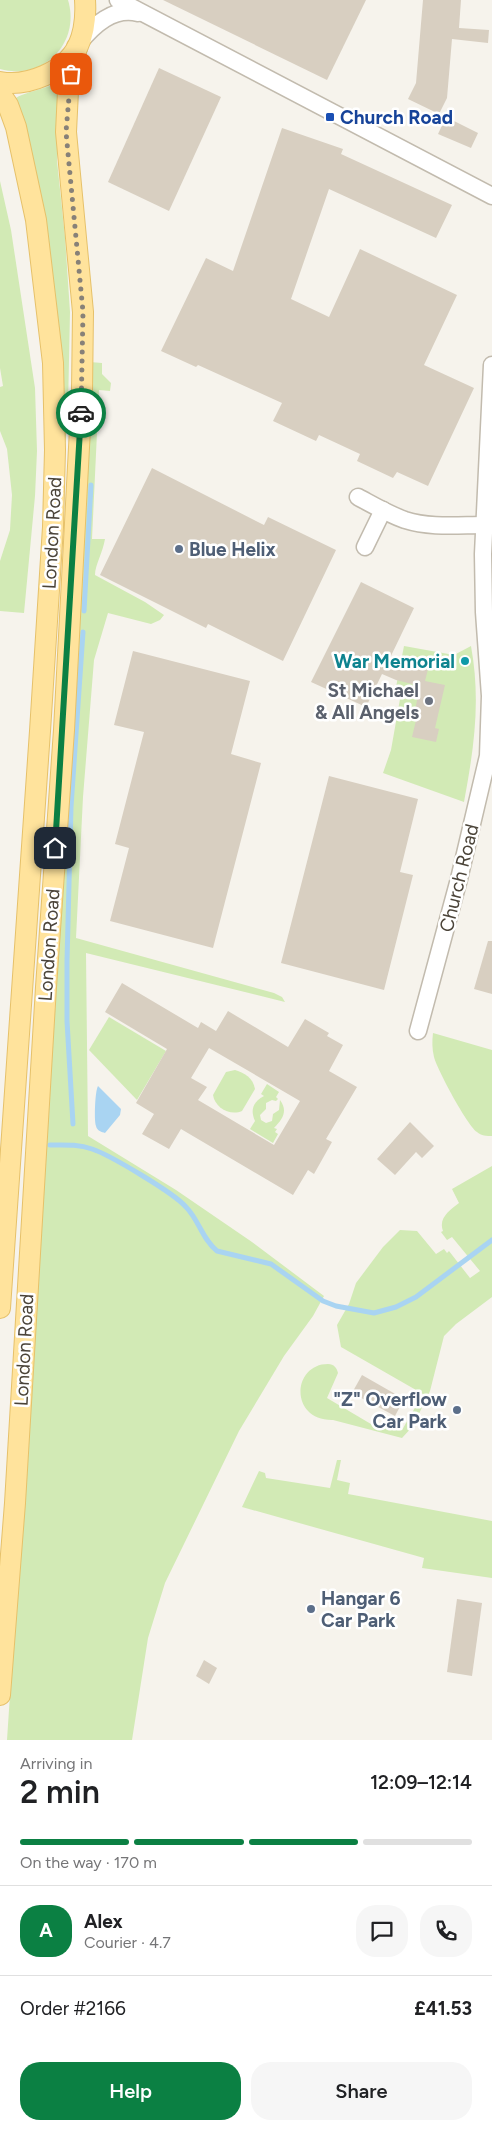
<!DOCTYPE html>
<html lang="en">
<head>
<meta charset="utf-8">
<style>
	body { margin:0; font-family:Figtree,sans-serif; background:#f6f6f6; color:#202124; height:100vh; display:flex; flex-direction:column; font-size:19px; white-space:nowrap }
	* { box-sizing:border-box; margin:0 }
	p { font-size:16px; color:#757577 }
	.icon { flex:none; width:28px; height:28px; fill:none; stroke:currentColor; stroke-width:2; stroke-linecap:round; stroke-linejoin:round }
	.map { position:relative; height:1740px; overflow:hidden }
	.panel { display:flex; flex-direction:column; background:#fff; flex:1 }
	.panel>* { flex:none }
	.pin { position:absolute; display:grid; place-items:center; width:42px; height:42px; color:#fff; margin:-21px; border-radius:10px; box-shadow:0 2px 8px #0006 }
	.courier { position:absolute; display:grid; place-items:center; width:50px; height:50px; margin:-25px; border:4px solid #0b8043; border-radius:50%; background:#fff; color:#222; box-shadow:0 1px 6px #0007 }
	.head em { font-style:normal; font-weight:600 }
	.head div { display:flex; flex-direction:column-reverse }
	.head { display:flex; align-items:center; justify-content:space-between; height:85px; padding:0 20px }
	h1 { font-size:32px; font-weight:600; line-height:38px }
	.bar { display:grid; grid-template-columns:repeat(4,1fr); gap:8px 5px; align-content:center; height:60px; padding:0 20px }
	.bar i { height:6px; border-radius:4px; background:#e0e0e0 }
	.bar .active { background:#0b8043 }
	.bar p { grid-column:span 4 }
	.line { display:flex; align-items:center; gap:12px; padding:0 20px; border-top:1px solid #e0e0e0 }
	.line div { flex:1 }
	.round { display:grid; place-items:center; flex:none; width:52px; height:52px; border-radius:20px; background:#f6f6f6 }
	.button { display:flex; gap:10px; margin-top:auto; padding:10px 20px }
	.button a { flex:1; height:58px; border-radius:20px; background:#0b8043; color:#fff; font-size:20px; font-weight:600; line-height:58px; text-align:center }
	.button a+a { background:#f6f6f6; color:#202124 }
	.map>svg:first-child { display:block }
	.green { fill:#d2eab5 }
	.water { fill:#a9d4f2 }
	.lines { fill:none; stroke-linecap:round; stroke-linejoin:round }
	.stream { stroke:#a9d4f2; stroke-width:5 }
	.building { fill:#d8cfc1; fill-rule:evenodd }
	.minor-casing { stroke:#c2bbae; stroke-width:19 }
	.major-casing { stroke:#e6c16a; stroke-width:22 }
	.minor { stroke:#fff; stroke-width:16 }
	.major { stroke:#ffe39c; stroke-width:20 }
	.done { stroke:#878178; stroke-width:5; stroke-dasharray:0 9 }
	.route { stroke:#0b8043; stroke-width:6 }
	.transit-dot { fill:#1a4fb4; stroke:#fff; stroke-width:2 }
	.service-dot { fill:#5c6f8a; stroke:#fff; stroke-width:2 }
	.culture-dot { fill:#0f9aa8; stroke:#fff; stroke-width:2 }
	.worship-dot { fill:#6b7280; stroke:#fff; stroke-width:2 }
	.labels { text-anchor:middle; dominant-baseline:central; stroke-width:5; stroke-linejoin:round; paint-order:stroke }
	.transit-label { font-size:19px; font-weight:bold; fill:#164399; stroke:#fff; text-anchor:start }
	.street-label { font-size:19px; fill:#4b4439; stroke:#fff }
	.service-label { font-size:19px; font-weight:bold; fill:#4e5e75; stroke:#fff; text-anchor:start }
	.culture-label { font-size:19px; font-weight:bold; fill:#0d838f; stroke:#fff; text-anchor:end }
	.worship-label { font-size:19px; font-weight:bold; fill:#5b616d; stroke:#fff; text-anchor:end }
</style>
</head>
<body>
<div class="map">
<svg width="492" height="1740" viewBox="0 0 492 1740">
	<rect width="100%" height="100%" fill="#f6f3ec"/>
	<g class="green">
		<path d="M 0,0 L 68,0 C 81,43 43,81 0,69 Z"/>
		<path d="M 56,83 L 60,85 L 57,161 L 65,237 L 70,312 L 68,408 L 65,449 C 62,384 59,319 50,254 L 14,100 C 19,93 46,89 56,83 Z"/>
		<path d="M 0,181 L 11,230 L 35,388 L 37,451 L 35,496 L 24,613 L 0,611 L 0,561 L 10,530 L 12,495 L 7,449 L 0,431 L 0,387 L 3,386 L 0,368 Z"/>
		<path d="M 90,362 L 102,363 L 102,374 L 111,383 L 110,391 L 99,390 L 92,539 L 105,539 C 103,552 95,565 95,575 L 145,602 L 164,615 L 160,620 L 151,624 L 108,613 L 94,660 L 83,797 L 76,938 L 274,993 L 282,997 L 285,1002 L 86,953 L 88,1136 L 176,1190 L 252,1242 L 324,1296 L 313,1316 L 284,1356 L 239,1431 L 165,1583 L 148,1638 L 132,1740 L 7,1740 L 70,783 L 86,510 Z"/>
		<path d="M 404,646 L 454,655 L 471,646 C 481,701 474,748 464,802 L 383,773 L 391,750 L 400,699 L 396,687 Z"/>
		<path d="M 109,1017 L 166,1051 L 137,1100 L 89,1050 Z"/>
		<path d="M 433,1033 L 492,1050 L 492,1136 C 487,1136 481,1136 477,1132 C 467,1125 437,1069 434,1057 C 432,1049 432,1041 433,1033 Z"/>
		<path d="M 235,1070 C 245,1073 253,1078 255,1089 L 242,1111 C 230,1116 215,1108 213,1095 L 226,1072 Z"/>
		<path d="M 267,1084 L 279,1092 L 276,1097 L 278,1099 L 276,1101 L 272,1100 L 266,1103 L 266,1109 L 260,1115 L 261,1120 L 266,1123 L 272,1121 L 273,1114 L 279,1110 L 280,1100 C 288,1111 283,1119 274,1128 L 277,1129 L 275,1132 L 278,1134 L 273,1143 L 250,1129 L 255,1121 C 250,1110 253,1102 264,1096 L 261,1094 Z"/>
		<path d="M 492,1166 L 492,1297 L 456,1324 L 444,1336 L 430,1391 L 413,1426 L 402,1438 L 333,1420 C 289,1421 292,1364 328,1364 C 334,1364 337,1368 338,1373 L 327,1398 L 376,1427 L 402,1430 L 423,1394 L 341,1347 L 337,1325 L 349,1304 L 356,1283 L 383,1247 L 400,1230 L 417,1231 L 436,1254 L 444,1249 L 447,1253 L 449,1251 L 470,1278 L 480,1271 L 452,1237 L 447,1240 L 441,1232 L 443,1231 C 438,1218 450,1210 459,1203 L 452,1189 Z"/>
		<path d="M 337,1460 L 341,1460 L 337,1480 L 350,1483 L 348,1494 L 492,1521 L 492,1578 L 422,1568 L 424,1558 L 242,1507 L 259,1471 L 265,1473 L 266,1478 L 330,1488 Z"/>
	</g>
	<path class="water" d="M 98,1086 L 121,1109 L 120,1115 L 105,1133 C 102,1132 97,1131 96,1126 C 94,1120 95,1091 98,1086 Z"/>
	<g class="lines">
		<g class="stream">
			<path d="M 84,611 L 91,485"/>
			<path d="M 73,1124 L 67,1021 L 67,961 L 71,807 L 83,632"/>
			<path d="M 50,1145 C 64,1145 78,1144 92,1149 C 110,1155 174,1193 186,1207 C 199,1220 202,1239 217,1251 L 271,1264 L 323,1301 L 336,1306 L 374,1313 L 396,1307 L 416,1297 L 492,1240"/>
		</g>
	</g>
	<g class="building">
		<path d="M 163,0 L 366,0 L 327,80 Z"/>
		<path d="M 423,0 L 461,0 L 459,28 L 489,30 L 488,43 L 452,39 L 447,98 L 439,114 L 408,99 L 416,83 Z"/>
		<path d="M 159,68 L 221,97 L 169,211 L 108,182 Z"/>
		<path d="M 446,117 L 478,133 L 471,148 L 438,134 Z"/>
		<path d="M 282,128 L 343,149 L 341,154 L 452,205 L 436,238 L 329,189 L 291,299 L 329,317 L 360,249 L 457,295 L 424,365 L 474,388 L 428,486 L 397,472 L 393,478 L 357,461 L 360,454 L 319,435 L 316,441 L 273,421 L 282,403 L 198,365 L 196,367 L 161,351 L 206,258 L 233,271 Z"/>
		<path d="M 152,468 L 264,525 L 268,517 L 336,550 L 283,661 L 208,624 L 206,628 L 100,575 Z"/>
		<path d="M 361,582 L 414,608 L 389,660 L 428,669 L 425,681 L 445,685 L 435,728 L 439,729 L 436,742 L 412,737 L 417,716 L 414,715 L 420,686 L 396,680 L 382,674 L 366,707 L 311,682 Z"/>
		<path d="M 133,651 L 250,681 L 231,754 L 261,763 L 213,948 L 110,921 L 129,848 L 115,844 L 144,732 L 114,725 Z"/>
		<path d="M 329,776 L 418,799 L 400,872 L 413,875 L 384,990 L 281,963 Z"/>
		<path d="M 488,941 L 492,941 L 492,994 L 474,989 Z"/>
		<path d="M 122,983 L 198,1028 L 201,1022 L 216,1031 L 228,1011 L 288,1047 L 305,1019 L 329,1033 L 327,1036 L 343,1045 L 329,1071 L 357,1087 L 326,1139 L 332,1142 L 314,1174 L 308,1170 L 293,1195 L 181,1129 L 169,1149 L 142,1134 L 154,1114 L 136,1103 L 167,1049 L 105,1012 ZM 209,1048 L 300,1101 L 274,1145 L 198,1100 L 207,1087 L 191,1078 Z"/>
		<path d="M 410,1122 L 434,1146 L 422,1158 L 416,1152 L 395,1175 L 377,1159 Z"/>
		<path d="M 362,1375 L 404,1399 L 395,1416 L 352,1393 Z"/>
		<path d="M 457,1599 L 482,1603 L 472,1676 L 447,1672 Z"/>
		<path d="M 204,1660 L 217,1668 L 209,1684 L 196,1676 Z"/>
	</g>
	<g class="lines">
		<defs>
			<g id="minor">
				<path d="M 118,0 L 492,196"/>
				<path d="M 79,43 C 94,25 113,7 138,13"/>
				<path d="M 358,497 C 373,505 388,514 405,520 C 430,528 458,525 484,525"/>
				<path d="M 365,547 L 383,510"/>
				<path d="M 418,1031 L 459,879 L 488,756 L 490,696 L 484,612 L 483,554 L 492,365"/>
			</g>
			<g id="major">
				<path d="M 0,82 C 27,87 65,72 78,46 C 84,33 86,15 85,0"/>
				<path d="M 0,93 L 8,105 L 16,127 L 36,220 L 53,363 L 55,450 L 53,527 L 40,731 L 0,1308"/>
				<path d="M 0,1695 L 15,1503 L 46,987 L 64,730 L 82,391 L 83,312 L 66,132 L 68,91 L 77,47"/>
			</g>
		</defs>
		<use href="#minor" class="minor-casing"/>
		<use href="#major" class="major-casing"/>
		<use href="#minor" class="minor"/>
		<use href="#major" class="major"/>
	</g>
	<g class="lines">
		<path class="done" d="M 71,74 L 66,132 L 83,312 L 81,413"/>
		<path class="route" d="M 55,848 L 81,413"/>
	</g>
	<rect class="transit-dot" x="325" y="112" width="10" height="10" rx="2.5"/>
	<g class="service-dot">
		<circle cx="179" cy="549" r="5"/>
		<circle cx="457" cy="1410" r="5"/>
		<circle cx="311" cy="1609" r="5"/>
	</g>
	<circle class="culture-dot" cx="465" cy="661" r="5"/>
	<circle class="worship-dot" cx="429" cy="701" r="5"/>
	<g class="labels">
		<g class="transit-label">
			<text x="340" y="117">Church Road</text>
		</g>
		<g class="street-label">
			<text transform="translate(52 533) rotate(-87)">London Road</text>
			<text transform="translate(459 878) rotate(-76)">Church Road</text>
			<text transform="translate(49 945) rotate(-86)">London Road</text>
			<text transform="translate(24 1350) rotate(-87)">London Road</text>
		</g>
		<g class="service-label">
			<text x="189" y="549">Blue Helix</text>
			<text x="447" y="1399" text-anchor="end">"Z" Overflow<tspan x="447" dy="22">Car Park</tspan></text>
			<text x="321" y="1598">Hangar 6<tspan x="321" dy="22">Car Park</tspan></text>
		</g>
		<g class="culture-label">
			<text x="455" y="661">War Memorial</text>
		</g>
		<g class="worship-label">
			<text x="419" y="690">St Michael<tspan x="419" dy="22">&amp; All Angels</tspan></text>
		</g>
	</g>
</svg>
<div class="pin" style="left:71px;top:74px;background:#ea580c"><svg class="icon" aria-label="bag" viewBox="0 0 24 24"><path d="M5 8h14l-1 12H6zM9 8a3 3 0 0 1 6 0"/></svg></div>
<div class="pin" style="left:55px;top:848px;background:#1f2937"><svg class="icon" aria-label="home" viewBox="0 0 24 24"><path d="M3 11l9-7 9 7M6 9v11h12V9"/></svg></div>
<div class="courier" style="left:81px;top:413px"><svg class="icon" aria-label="car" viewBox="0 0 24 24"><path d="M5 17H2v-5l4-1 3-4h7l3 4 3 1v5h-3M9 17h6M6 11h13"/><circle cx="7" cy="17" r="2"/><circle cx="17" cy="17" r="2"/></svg></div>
</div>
<section class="panel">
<div class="head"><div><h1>2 min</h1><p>Arriving in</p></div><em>12:09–12:14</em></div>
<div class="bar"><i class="active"></i><i class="active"></i><i class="active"></i><i></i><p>On the way · 170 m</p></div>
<div class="line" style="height:90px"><b class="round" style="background:#0b8043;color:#fff">A</b><div><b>Alex</b><p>Courier · 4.7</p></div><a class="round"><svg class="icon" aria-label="chat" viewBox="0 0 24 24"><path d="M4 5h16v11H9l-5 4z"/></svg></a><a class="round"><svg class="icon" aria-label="phone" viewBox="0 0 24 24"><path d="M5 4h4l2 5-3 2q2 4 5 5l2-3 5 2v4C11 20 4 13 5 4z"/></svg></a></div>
<div class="line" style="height:65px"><div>Order #2166</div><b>£41.53</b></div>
<div class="button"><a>Help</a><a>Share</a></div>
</section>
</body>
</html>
